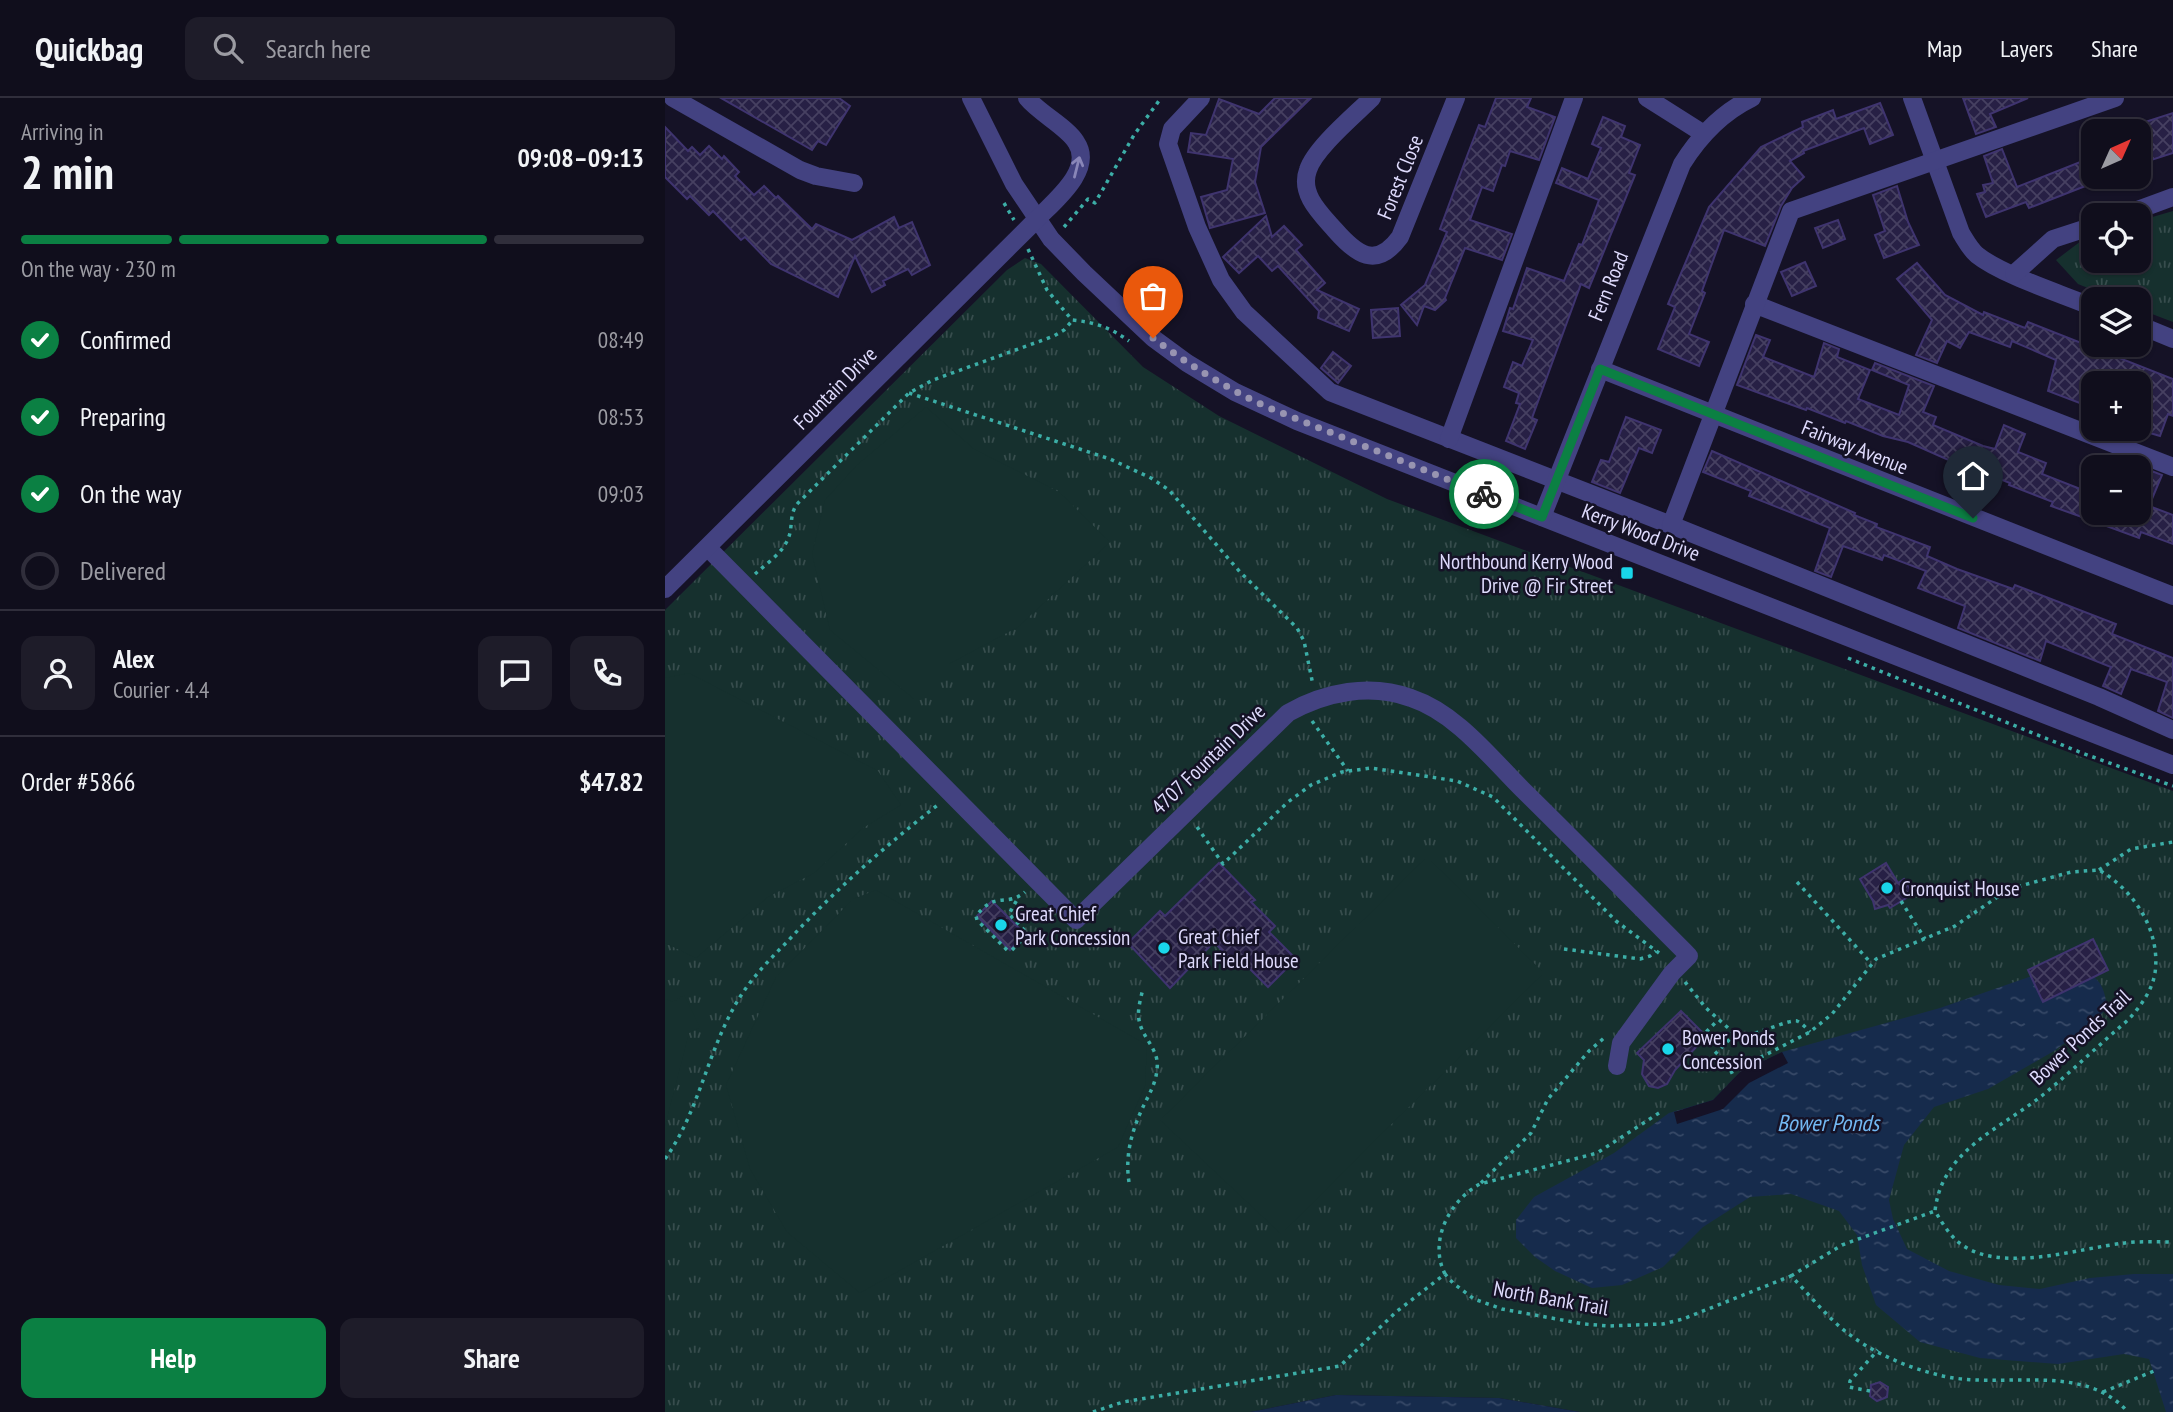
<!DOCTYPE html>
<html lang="en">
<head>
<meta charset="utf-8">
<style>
	body { margin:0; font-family:"PT Sans Narrow",sans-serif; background:#1e1c29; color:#f1f3f6; height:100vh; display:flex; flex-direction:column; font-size:26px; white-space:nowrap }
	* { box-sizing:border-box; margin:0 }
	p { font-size:23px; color:#9c9ca3 }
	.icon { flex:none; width:38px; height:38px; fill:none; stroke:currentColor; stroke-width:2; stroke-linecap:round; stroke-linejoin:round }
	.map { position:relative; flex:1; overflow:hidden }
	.sheet { display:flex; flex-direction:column; background:#100e1c; width:665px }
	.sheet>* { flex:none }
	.needle { width:46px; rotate:45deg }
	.tools { position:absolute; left:1416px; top:21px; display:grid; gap:14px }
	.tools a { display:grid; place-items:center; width:70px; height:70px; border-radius:14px; background:#100e1c; box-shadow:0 2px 5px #0004,0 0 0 2px #302e3b; font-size:35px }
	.pin { position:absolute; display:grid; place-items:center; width:60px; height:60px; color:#fff; margin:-72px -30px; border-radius:50% 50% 50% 0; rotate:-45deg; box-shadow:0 0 7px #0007 }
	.pin .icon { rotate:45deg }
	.courier { position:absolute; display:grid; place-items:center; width:70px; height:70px; margin:-35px; border:5px solid #0b8043; border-radius:50%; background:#fff; color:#222; box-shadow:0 2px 9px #0007 }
	.headline em { font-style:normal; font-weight:600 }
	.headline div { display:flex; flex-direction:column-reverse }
	.headline { display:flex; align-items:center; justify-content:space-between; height:119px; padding:0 21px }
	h1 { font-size:46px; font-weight:600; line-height:52px }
	.bar { display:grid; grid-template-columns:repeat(4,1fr); gap:10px 7px; align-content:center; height:84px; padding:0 21px }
	.bar i { height:9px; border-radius:5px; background:#302e3b }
	.bar .active { background:#0b8043 }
	.bar p { grid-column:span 4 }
	.line { display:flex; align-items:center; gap:18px; padding:0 21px; border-top:2px solid #302e3b }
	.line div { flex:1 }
	.round { display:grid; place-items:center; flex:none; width:74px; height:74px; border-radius:14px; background:#1e1c29 }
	ol { padding:0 21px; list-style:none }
	li { display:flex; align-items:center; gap:21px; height:77px }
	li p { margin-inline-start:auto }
	li .icon { padding:7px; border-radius:50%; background:#0b8043; color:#fff; stroke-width:4 }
	li:last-child { color:#9c9ca3 }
	li i { width:38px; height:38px; border:4px solid #302e3b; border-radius:50% }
	.action { display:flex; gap:14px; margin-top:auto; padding:14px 21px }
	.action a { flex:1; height:80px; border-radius:14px; background:#0b8043; color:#fff; font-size:28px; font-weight:600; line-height:80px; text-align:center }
	.action a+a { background:#1e1c29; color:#f1f3f6 }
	header { display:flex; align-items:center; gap:42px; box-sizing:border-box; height:98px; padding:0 35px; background:#100e1c; border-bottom:2px solid #302e3b }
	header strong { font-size:33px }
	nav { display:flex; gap:38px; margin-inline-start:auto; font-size:24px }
	.search { width:490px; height:63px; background:#1e1c29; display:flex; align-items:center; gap:18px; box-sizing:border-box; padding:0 24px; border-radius:14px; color:#9c9ca3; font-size:26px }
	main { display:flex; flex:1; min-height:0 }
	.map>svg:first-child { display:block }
	.park { fill:url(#park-tufts) }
	.pitch { fill:#16302e }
	.water { fill:url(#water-ripples) }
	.pier { fill:#151226 }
	.building { fill:url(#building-cross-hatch); stroke:#3f346f; stroke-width:2 }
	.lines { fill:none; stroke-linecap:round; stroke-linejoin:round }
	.path { stroke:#3caea7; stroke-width:3.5; stroke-dasharray:3.5 5; stroke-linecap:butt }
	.minor { stroke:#434281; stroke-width:18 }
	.oneway { stroke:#8986b8 }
	.done { stroke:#9894b1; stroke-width:7; stroke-dasharray:0 12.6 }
	.route { stroke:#0b8043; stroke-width:9 }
	.poi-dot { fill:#19d6e9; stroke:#151226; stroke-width:2.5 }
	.labels { text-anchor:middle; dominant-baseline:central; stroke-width:5; stroke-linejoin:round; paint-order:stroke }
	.street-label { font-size:21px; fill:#dedafc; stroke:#151226 }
	.poi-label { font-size:21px; fill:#dedafc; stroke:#151226; text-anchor:start }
	.water-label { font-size:23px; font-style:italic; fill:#72b8f2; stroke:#151226 }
</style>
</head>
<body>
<header>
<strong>Quickbag</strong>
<div class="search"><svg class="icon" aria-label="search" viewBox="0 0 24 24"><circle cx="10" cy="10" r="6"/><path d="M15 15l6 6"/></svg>Search here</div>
<nav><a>Map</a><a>Layers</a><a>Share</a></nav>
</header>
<main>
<section class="sheet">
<div class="headline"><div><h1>2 min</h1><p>Arriving in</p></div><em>09:08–09:13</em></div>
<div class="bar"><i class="active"></i><i class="active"></i><i class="active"></i><i></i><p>On the way · 230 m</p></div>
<ol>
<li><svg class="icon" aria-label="check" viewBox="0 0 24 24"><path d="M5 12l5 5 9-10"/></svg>Confirmed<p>08:49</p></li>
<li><svg class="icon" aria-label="check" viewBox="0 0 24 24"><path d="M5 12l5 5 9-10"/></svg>Preparing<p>08:53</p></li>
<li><svg class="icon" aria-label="check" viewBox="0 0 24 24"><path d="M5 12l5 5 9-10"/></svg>On the way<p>09:03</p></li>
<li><i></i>Delivered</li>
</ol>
<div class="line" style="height:126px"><a class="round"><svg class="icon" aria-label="person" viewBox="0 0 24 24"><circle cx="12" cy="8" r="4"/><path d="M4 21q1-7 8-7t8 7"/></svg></a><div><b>Alex</b><p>Courier · 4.4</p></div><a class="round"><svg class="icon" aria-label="chat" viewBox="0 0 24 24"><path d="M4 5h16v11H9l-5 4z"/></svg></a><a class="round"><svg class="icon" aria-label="phone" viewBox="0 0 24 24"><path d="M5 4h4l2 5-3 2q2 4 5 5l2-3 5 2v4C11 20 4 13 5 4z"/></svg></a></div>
<div class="line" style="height:91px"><div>Order #5866</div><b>$47.82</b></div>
<div class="action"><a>Help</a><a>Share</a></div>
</section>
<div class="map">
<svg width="1508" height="1314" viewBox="0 0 1508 1314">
	<defs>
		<pattern id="park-tufts" width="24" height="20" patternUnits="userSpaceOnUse" patternTransform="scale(1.75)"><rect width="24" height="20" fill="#16302e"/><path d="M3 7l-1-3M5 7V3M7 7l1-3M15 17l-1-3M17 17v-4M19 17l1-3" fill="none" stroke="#374d4d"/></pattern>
		<pattern id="water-ripples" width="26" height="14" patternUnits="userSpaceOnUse" patternTransform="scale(1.75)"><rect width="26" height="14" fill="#162b4c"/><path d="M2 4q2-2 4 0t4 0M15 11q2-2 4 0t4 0" fill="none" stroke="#374967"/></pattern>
		<pattern id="building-cross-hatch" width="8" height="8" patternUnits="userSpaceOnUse" patternTransform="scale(1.75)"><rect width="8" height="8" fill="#272045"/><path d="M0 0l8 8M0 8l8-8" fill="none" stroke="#464061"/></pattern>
	</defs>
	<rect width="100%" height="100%" fill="#151226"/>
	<g class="park">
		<path d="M 1508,113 L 1508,224 L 1474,211 L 1474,201 L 1450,201 L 1413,186 L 1391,162 L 1420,140 L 1428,138 L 1428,163 L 1474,163 L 1474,123 Z"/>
		<path d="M 360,160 L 376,166 L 478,269 L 554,318 L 722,401 L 1508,693 L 1508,1314 L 915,1314 L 834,1300 L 671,1297 L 585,1314 L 0,1314 L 0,512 L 342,172 Z"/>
	</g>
	<g class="pitch">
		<path d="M 261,309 L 309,351 L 394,394 L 445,444 L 353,529 L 284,566 L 249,601 L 165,532 L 147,456 L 160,402 L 192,367 Z"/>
		<path d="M 24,575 L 213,673 L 236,707 L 198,730 L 149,775 L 103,799 L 31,860 L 0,845 L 0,580 Z"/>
		<path d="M 762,759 L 879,875 L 616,1136 L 495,1022 Z"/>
		<path d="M 211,792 L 482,947 L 480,988 L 453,1049 L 195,1195 L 122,1134 L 85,1071 L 61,987 L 111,879 L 188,801 Z"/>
		<path d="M 19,897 L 35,929 L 24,935 L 0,1028 L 0,901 L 8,904 Z"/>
	</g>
	<g class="water">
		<path d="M 1396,868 C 1425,876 1438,875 1442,909 L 1433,920 L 1389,953 L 1323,991 L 1269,1009 L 1239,1047 L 1224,1102 L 1228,1121 L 1242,1151 L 1284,1173 L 1334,1187 L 1375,1191 L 1425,1180 L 1469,1176 L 1508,1176 L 1508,1314 L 1501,1314 L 1484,1261 L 1459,1256 L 1393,1266 L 1315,1260 L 1255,1244 L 1211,1207 L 1197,1167 L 1192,1137 L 1174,1113 L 1126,1096 L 1085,1099 L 1038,1129 L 998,1169 L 957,1187 L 927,1190 L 890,1173 L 870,1159 L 851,1140 L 851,1122 L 869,1099 L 949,1055 L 1004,1015 L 1048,1002 L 1075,974 L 1117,954 L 1275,910 Z"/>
		<path d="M 671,1297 L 834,1300 L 915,1314 L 585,1314 Z"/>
	</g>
	<path class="pier" d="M 1117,954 L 1123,965 L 1084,985 L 1058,1011 L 1012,1026 L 1009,1014 L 1048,1002 L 1075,974 Z"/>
	<g class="building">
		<path d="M 56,0 L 174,0 L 185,8 L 161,47 L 153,43 L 147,52 Z"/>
		<path d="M 610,0 L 646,0 L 596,49 L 590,84 L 600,115 L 545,130 L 536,99 L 562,92 L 568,61 L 523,54 L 526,35 L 541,37 L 554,1 L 594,16 Z"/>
		<path d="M 831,0 L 866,0 L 862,9 L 890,19 L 874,62 L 845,53 L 840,68 L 837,67 L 828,93 L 817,89 L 805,122 L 847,136 L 837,162 L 800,150 L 780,200 L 781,202 L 770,212 L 759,208 L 752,227 L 736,207 L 760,187 L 782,134 L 775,131 L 802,58 L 814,27 L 820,29 Z"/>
		<path d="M 1298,0 L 1363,0 L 1325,16 L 1331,29 L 1311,36 Z"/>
		<path d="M 1215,5 L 1228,37 L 1205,46 L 1199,30 L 1138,53 L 1139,55 L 1125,63 L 1139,79 L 1127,90 L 1116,108 L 1100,148 L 1059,132 L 1037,193 L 1040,195 L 1024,236 L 1044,244 L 1034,268 L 993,251 L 1010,209 L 1003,206 L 1044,109 L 1096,49 L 1138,29 L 1137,24 L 1168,12 L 1171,21 Z"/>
		<path d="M 1508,15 L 1508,55 L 1474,66 L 1474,26 Z"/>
		<path d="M 938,19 L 960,28 L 956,39 L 975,47 L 964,75 L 970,77 L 924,190 L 916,186 L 867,320 L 872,322 L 860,351 L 841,343 L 855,306 L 851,305 L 854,295 L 839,289 L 848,264 L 857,268 L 868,242 L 838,233 L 845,210 L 848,211 L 862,170 L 899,183 L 914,146 L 917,147 L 934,102 L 891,85 L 897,70 L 923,81 L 936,50 L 927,46 Z"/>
		<path d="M 0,29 L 23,53 L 27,49 L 35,57 L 44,48 L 57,61 L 59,58 L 74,74 L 70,78 L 89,97 L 99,88 L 111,100 L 113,98 L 147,131 L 151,126 L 187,142 L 229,119 L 234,130 L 247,124 L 265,167 L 247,177 L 243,171 L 218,183 L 220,187 L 207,194 L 190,158 L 173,199 L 106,166 L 80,139 L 76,142 L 48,113 L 44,117 L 25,98 L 22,101 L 0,79 Z"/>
		<path d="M 1337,51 L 1352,89 L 1428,59 L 1428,85 L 1364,110 L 1361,104 L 1321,119 L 1312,96 L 1320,94 L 1318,87 L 1328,85 L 1319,58 Z"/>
		<path d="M 1232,88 L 1243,124 L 1254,147 L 1219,160 L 1210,137 L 1220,133 L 1208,97 Z"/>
		<path d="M 601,118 L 607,139 L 619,128 L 637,147 L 631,152 L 660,185 L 652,192 L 694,211 L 684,233 L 653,220 L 654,213 L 613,168 L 607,173 L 593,158 L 574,175 L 558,159 Z"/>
		<path d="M 1173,122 L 1180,141 L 1158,150 L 1150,130 Z"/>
		<path d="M 1140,164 L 1151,188 L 1127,198 L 1116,174 Z"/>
		<path d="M 1252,165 L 1280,197 L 1318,217 L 1319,214 L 1360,230 L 1363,224 L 1508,281 L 1508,318 L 1503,316 L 1495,338 L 1475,332 L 1485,299 L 1474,294 L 1474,285 L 1428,285 L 1428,310 L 1383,293 L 1391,262 L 1347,243 L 1345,249 L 1304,234 L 1295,250 L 1282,243 L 1272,265 L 1251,257 L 1267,222 L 1232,181 Z"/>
		<path d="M 733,210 L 735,238 L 708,240 L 706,212 Z"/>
		<path d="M 1091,237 L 1105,242 L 1098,259 L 1149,279 L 1159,245 L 1174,251 L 1172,259 L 1205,272 L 1193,301 L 1234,317 L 1244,287 L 1207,272 L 1210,265 L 1269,288 L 1258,314 L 1271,319 L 1268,327 L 1318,348 L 1330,351 L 1339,327 L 1360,336 L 1353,354 L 1381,365 L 1377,376 L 1428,396 L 1428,415 L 1474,415 L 1474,368 L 1497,377 L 1484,408 L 1508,417 L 1508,446 L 1476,434 L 1474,440 L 1417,419 L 1386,408 L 1388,404 L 1344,387 L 1345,385 L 1297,366 L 1297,368 L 1243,344 L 1218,338 L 1181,323 L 1180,325 L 1142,310 L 1141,312 L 1072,287 Z"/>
		<path d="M 668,254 L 686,268 L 673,285 L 656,270 Z"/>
		<path d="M 961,319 L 996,332 L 987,355 L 974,350 L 955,395 L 927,384 L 936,362 L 944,364 Z"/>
		<path d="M 1047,353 L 1190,415 L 1189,417 L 1212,426 L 1211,429 L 1265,449 L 1262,458 L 1292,471 L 1348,491 L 1350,487 L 1451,526 L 1447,536 L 1508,560 L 1508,620 L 1493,613 L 1502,584 L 1466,571 L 1456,596 L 1438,588 L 1446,569 L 1381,543 L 1375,563 L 1293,530 L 1300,508 L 1253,490 L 1261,473 L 1219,457 L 1217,462 L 1178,448 L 1166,479 L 1150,473 L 1165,430 L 1084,398 L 1086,393 L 1038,374 Z"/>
		<path d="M 554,765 L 590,802 L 586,804 L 610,828 L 604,834 L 631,861 L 603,889 L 577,863 L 572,868 L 549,844 L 505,890 L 463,845 L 495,813 L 500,818 Z"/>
		<path d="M 1221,765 L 1233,785 L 1239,781 L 1248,796 L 1225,810 L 1223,807 L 1210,811 L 1208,803 L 1195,781 Z"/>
		<path d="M 327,803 L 360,836 L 345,852 L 312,818 Z"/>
		<path d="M 1428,841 L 1443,872 L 1378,904 L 1363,872 Z"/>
		<path d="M 1016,913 L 1038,935 L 1029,943 L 1033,947 L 1010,972 L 1002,986 L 993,990 L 984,988 L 977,976 L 979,962 L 972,955 Z"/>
		<path d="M 1215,1284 L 1223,1289 L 1222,1299 L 1212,1303 L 1205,1298 L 1206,1287 Z"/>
	</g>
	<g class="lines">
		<g class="path">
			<path d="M 339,105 L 349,122"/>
			<path d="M 399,129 L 423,101 L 430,105 L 469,37 L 496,0"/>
			<path d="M 363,151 L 382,192 L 407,222 C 430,224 446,230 464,243"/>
			<path d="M 244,295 L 445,361 L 486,380 L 504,392 L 575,474 L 632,530 L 639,543 L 648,587"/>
			<path d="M 90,476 C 101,466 116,456 122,443 C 129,430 123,417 133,405 L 244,295 L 268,282 L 389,238 L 399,232 L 407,223"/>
			<path d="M 1183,560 L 1417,655 L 1508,688"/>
			<path d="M 647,623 L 683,673"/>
			<path d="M 532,729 L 558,766 L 623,704 L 646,687 L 677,674 L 706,670 L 792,683 L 828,699 L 951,823 L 994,855"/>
			<path d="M 1434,772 L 1466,751 L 1508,744"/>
			<path d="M 1132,784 L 1206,865"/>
			<path d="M 1236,803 L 1260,841"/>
			<path d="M 899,851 L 975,861 L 985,858 L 991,853"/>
			<path d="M 342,852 L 312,822 L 311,818 C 331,792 341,810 360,794"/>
			<path d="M 347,852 L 361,838 L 360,833 L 344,816 L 353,800"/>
			<path d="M 1020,884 L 1041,910 L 1072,938 C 1089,939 1123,921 1132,923 C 1137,925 1141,930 1145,934"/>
			<path d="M 1042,940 L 1044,936 L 1041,934 L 1053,922"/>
			<path d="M 1050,956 L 1068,938"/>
			<path d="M 1065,975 L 1145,934 L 1167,916 L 1211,861 L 1290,828 L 1331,800 L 1355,788 L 1406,774 L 1434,772 C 1469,792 1496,833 1490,875 C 1487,893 1475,909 1463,922 C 1435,946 1408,972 1379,996 C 1336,1031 1277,1051 1270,1113 C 1276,1123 1283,1135 1292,1143 C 1332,1178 1413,1150 1460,1145 C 1475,1143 1492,1144 1508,1144"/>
			<path d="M 0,1061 C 33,1015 41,960 68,911 C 81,886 101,865 121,845 C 168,794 220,748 274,706"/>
			<path d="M 464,1084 C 460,1059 466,1035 477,1011 C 483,998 491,986 492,971 C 495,952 477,940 474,922 C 472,912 476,900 478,890"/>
			<path d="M 816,1085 L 866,1035 L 883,1001 L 924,953 L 939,940"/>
			<path d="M 780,1176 C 763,1143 785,1102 815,1086 L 932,1055 L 994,1015"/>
			<path d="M 1126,1178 L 1177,1147 L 1270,1113"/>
			<path d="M 1205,1293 L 1184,1289 L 1185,1283 L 1213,1252"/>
			<path d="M 1438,1294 L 1489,1273"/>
			<path d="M 428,1314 L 458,1304 L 675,1268 L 731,1214 L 780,1176 L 788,1185 L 809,1201 L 837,1211 L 919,1226 L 943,1228 L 998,1226 L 1018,1221 L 1126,1178 C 1142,1194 1157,1213 1174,1228 C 1201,1252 1240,1269 1274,1277 C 1334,1293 1417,1262 1463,1314"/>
		</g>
		<g class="minor">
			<path d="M 8,0 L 135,72 L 151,78 L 189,85"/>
			<path d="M 306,0 L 349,86 L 386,141 L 419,175 L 488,240 L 522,265 L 570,294 L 632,323 L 1508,667"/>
			<path d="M 536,0 L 507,31 L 503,46 L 532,129 L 556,182 L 579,214 L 665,294 L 1006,427 L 1434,599 L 1508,632"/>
			<path d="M 707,0 C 690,17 650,50 643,72 C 634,96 656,116 670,132 C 691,156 711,172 735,139 L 791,0"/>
			<path d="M 982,0 L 1039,36"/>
			<path d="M 1247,0 L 1296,135 C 1301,143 1305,151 1312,157 C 1337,177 1397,196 1428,209"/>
			<path d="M 1459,117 L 1508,99"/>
			<path d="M 1349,176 L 1388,141 L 1428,128"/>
			<path d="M 1089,206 L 1508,369"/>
			<path d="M 1474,227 L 1508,241"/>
			<path d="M 935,271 L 1508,498"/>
			<path d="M 784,341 L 909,0"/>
			<path d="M 877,419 L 1017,66 C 1034,39 1058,14 1087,0"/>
			<path d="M 1006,427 L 1126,113 L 1450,0"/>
			<path d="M 43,450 L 411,822 L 623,615 C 660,594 705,585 746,600 C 791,615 825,659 857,691 C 913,746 968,802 1024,858 L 1007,875 L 956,945 L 952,968"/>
			<path d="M 0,491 L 371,122 C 388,104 430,72 411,44 C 402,29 374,15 362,0"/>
		</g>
	</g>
	<defs><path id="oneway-shaft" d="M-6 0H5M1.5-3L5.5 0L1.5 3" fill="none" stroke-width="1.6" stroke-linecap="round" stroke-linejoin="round" transform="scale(1.75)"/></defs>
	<use class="oneway" href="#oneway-shaft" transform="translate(412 69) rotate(-76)"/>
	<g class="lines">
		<path class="done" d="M 488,240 C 524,267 561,290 602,309 L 819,396"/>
		<path class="route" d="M 819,396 L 877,419 L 935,271 L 1308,420"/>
	</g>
	<g class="poi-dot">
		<rect x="955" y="468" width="14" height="14" rx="3.5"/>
		<circle cx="1222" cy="790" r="7"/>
		<circle cx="336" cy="827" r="7"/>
		<circle cx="499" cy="850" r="7"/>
		<circle cx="1003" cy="951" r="7"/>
	</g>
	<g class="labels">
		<g class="street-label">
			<text transform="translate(735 79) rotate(-68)">Forest Close</text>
			<text transform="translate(943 188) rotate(-68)">Fern Road</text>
			<text transform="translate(170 290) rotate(-45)">Fountain Drive</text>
			<text transform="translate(1190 349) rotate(22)">Fairway Avenue</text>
			<text transform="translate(976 434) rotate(21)">Kerry Wood Drive</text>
			<text transform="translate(543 661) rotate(-44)">4707 Fountain Drive</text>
			<text transform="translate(1415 939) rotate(-43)">Bower Ponds Trail</text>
			<text transform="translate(886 1200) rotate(10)">North Bank Trail</text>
		</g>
		<g class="poi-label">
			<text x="948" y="463" text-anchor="end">Northbound Kerry Wood<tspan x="948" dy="24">Drive @ Fir Street</tspan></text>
			<text x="1236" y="790">Cronquist House</text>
			<text x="350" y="815">Great Chief<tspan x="350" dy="24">Park Concession</tspan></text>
			<text x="513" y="838">Great Chief<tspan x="513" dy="24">Park Field House</tspan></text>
			<text x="1017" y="939">Bower Ponds<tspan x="1017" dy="24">Concession</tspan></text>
		</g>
		<g class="water-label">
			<text x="1163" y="1024">Bower Ponds</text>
		</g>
	</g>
</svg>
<div class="tools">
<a><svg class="needle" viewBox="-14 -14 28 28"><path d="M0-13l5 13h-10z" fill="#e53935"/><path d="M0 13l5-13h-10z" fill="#9c9ca3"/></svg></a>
<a><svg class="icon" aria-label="locate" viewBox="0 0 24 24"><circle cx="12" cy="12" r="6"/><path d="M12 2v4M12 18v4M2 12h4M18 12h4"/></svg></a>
<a><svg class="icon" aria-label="layers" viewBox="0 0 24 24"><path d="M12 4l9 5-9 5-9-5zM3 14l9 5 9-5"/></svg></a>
<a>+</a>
<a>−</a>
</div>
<div class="pin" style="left:488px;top:240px;background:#ea580c"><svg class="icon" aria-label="bag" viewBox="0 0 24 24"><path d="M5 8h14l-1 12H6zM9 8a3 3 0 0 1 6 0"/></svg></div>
<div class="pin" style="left:1308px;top:420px;background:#1f2937"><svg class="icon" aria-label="home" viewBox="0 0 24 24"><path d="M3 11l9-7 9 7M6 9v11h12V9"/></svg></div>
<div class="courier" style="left:819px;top:396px"><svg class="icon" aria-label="bike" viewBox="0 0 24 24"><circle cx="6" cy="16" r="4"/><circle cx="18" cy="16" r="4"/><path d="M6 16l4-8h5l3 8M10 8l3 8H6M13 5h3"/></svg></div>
</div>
</main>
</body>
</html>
